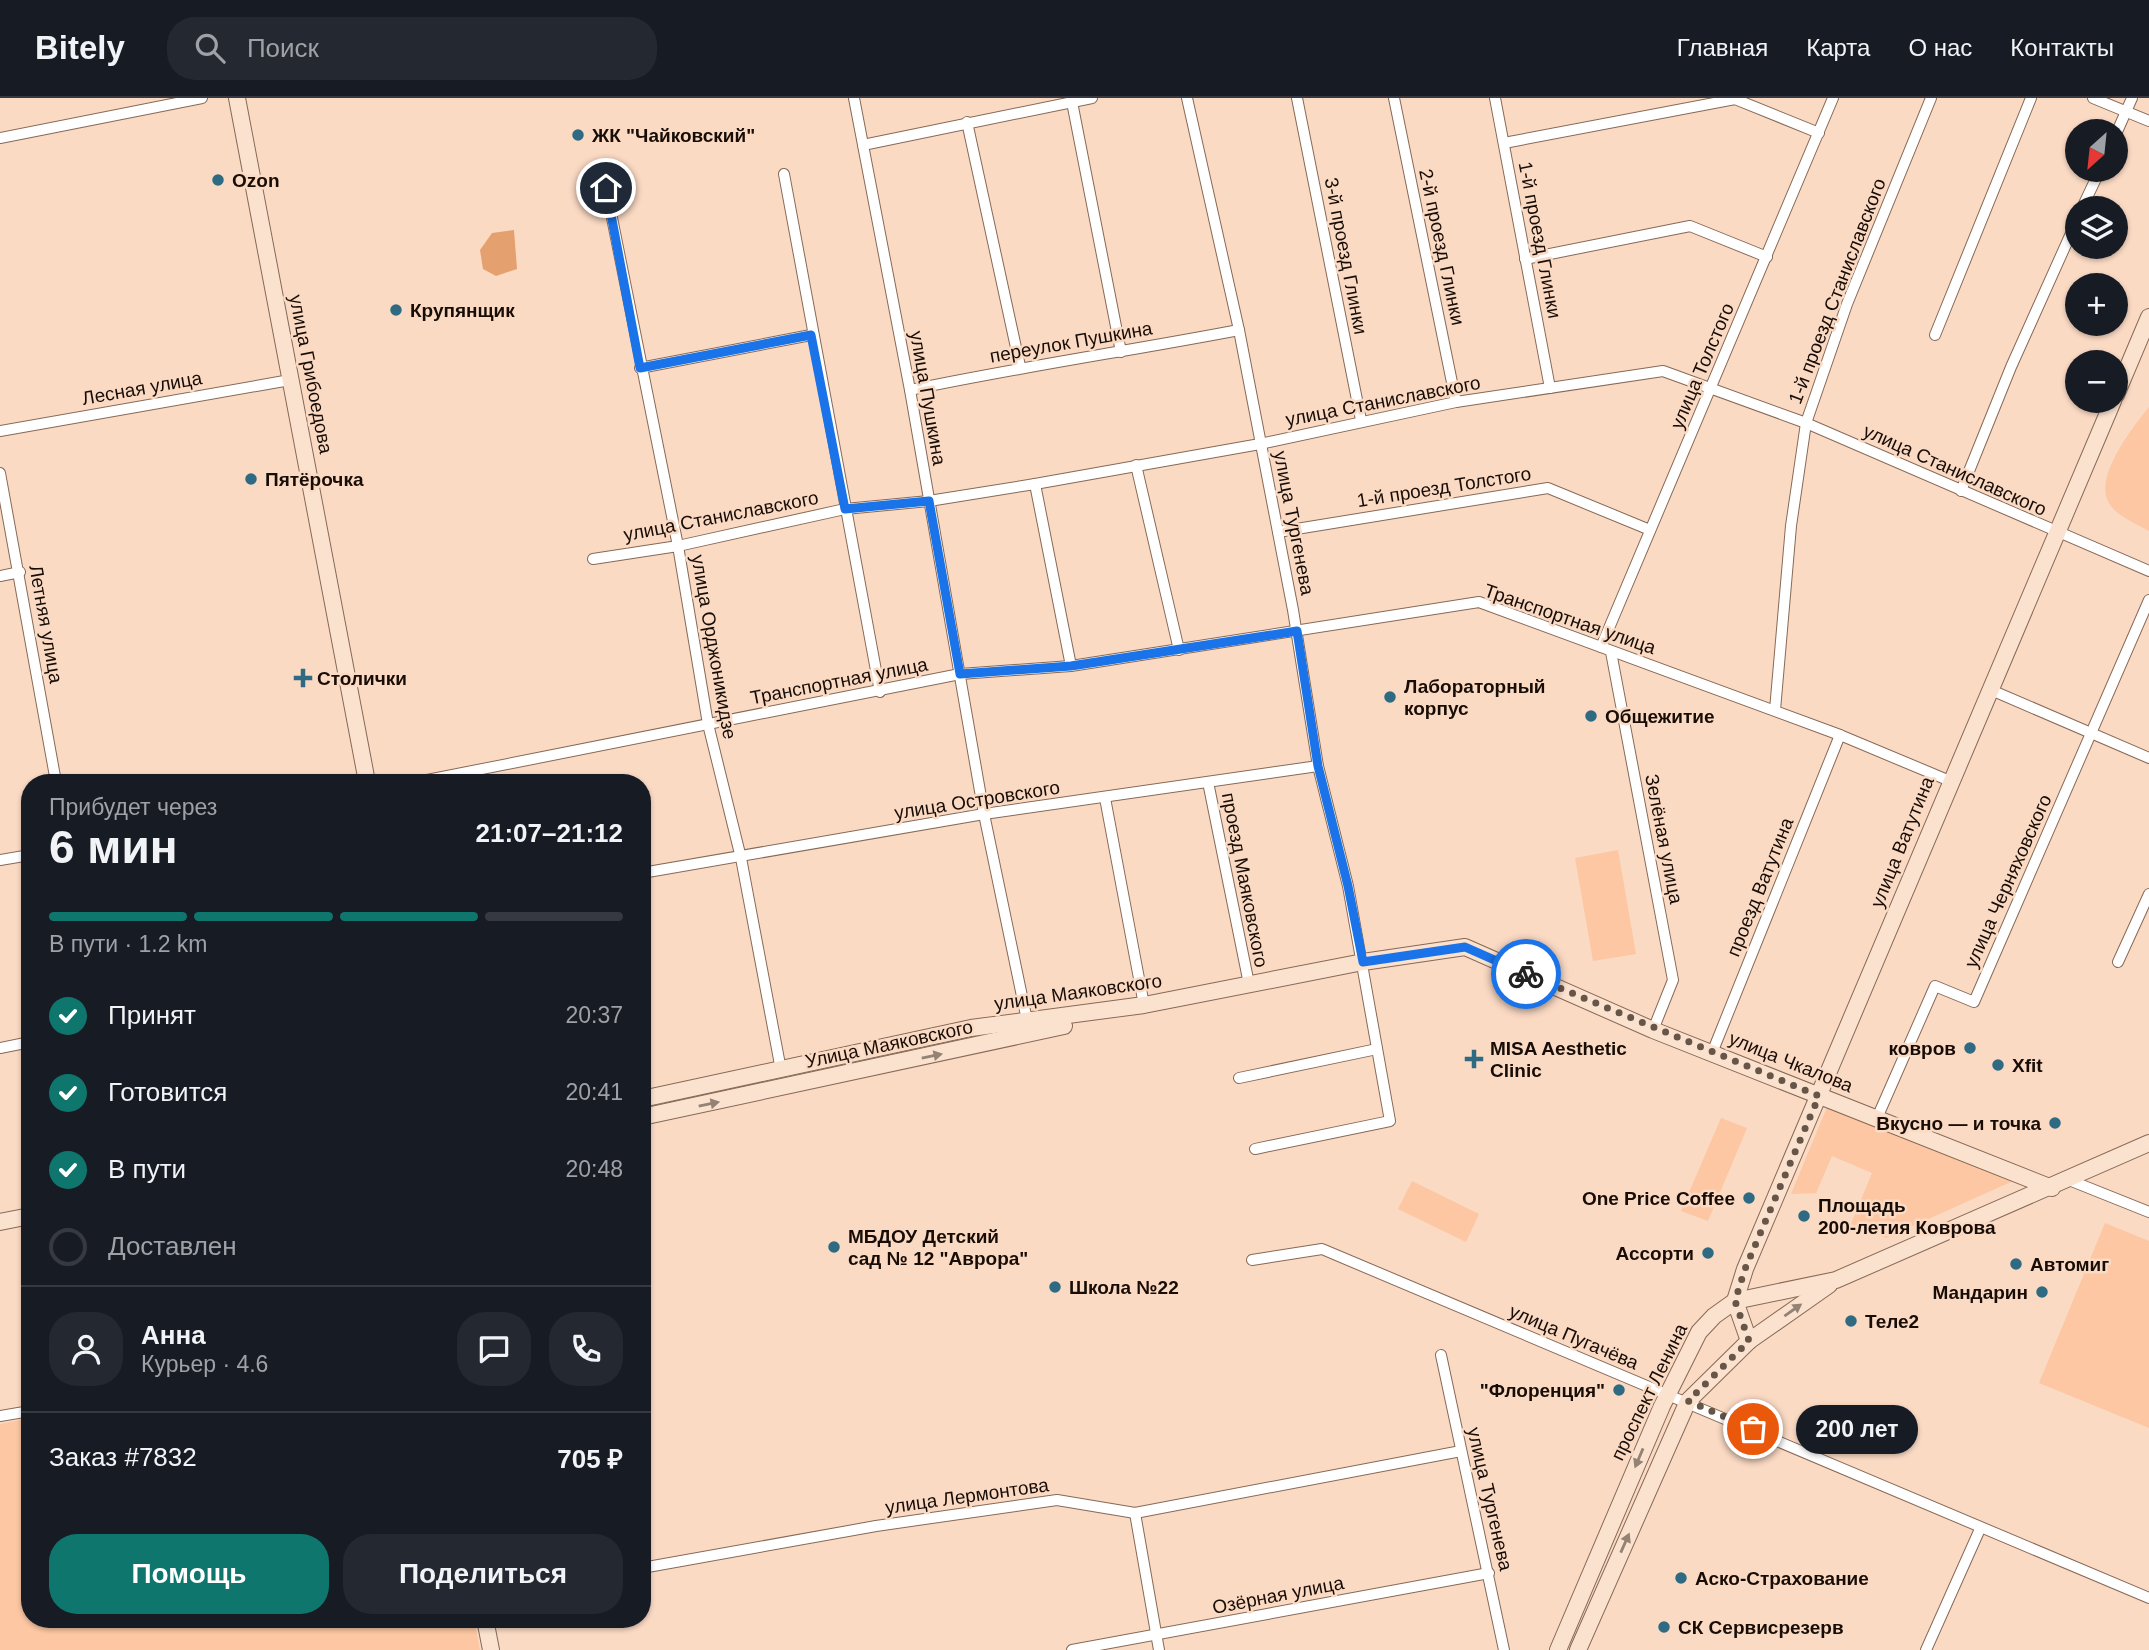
<!DOCTYPE html>
<html lang="ru">
<head>
<meta charset="utf-8">
<style>
	body { margin:0; font-family:Helvetica,sans-serif; background:#242831; color:#f1f3f6; height:100vh; display:flex; flex-direction:column; font-size:26px; white-space:nowrap }
	* { box-sizing:border-box; margin:0 }
	p { font-size:23px; color:#9ea1a6 }
	.icon { flex:none; width:38px; height:38px; fill:none; stroke:currentColor; stroke-width:2; stroke-linecap:round; stroke-linejoin:round }
	.map { position:relative; flex:1; overflow:hidden }
	.details { position:absolute; left:21px; top:676px; width:630px; height:854px; display:flex; flex-direction:column; background:#171b24; border-radius:28px; box-shadow:0 2px 5px #0004 }
	.details>* { flex:none }
	.needle { width:46px; rotate:207deg }
	.buttons { position:absolute; left:2065px; top:21px; display:grid; gap:14px }
	.buttons a { display:grid; place-items:center; width:63px; height:63px; border-radius:50%; background:#171b24; box-shadow:0 2px 5px #0004; font-size:35px }
	.pin { position:absolute; display:grid; place-items:center; width:60px; height:60px; color:#fff; margin:-30px; border:4px solid #fff; border-radius:50%; box-shadow:0 2px 7px #0007 }
	.courier { position:absolute; display:grid; place-items:center; width:70px; height:70px; margin:-35px; border:5px solid #1a73e8; border-radius:50%; background:#fff; color:#222; box-shadow:0 2px 9px #0007 }
	.bubble { position:absolute; height:49px; border-radius:24px; background:#171b24; box-shadow:0 2px 5px #0004; font-size:23px; font-weight:700; line-height:49px; text-align:center }
	.head em { font-style:normal; font-weight:700 }
	.head div { display:flex; flex-direction:column-reverse }
	.head { display:flex; align-items:center; justify-content:space-between; height:119px; padding:0 28px }
	h1 { font-size:46px; font-weight:700; line-height:52px }
	.bar { display:grid; grid-template-columns:repeat(4,1fr); gap:10px 7px; align-content:center; height:84px; padding:0 28px }
	.bar i { height:9px; border-radius:5px; background:#363941 }
	.bar .on { background:#0f766e }
	.bar p { grid-column:span 4 }
	.line { display:flex; align-items:center; gap:18px; padding:0 28px; border-top:2px solid #363941 }
	.line div { flex:1 }
	.round { display:grid; place-items:center; flex:none; width:74px; height:74px; border-radius:28px; background:#242831 }
	ol { padding:0 28px; list-style:none }
	li { display:flex; align-items:center; gap:21px; height:77px }
	li p { margin-inline-start:auto }
	li .icon { padding:7px; border-radius:50%; background:#0f766e; color:#fff; stroke-width:4 }
	li:last-child { color:#9ea1a6 }
	li i { width:38px; height:38px; border:4px solid #363941; border-radius:50% }
	.primary-button { display:flex; gap:14px; margin-top:auto; padding:14px 28px }
	.primary-button a { flex:1; height:80px; border-radius:28px; background:#0f766e; color:#fff; font-size:28px; font-weight:700; line-height:80px; text-align:center }
	.primary-button a+a { background:#242831; color:#f1f3f6 }
	header { display:flex; align-items:center; gap:42px; box-sizing:border-box; height:98px; padding:0 35px; background:#171b24; border-bottom:2px solid #363941 }
	header strong { font-size:33px }
	nav { display:flex; gap:38px; margin-inline-start:auto; font-size:24px }
	.search { width:490px; height:63px; background:#242831; display:flex; align-items:center; gap:18px; box-sizing:border-box; padding:0 24px; border-radius:28px; color:#9ea1a6; font-size:26px }
	.map>svg:first-child { display:block }
	.green { fill:#fcc7a2 }
	.water { fill:#e4a06f }
	.lines { fill:none; stroke-linecap:round; stroke-linejoin:round }
	.street-casing { stroke:#866956; stroke-width:12 }
	.secondary-casing { stroke:#866956; stroke-width:18 }
	.street { stroke:#fff; stroke-width:10 }
	.secondary { stroke:#fbe2cf; stroke-width:16 }
	.oneway { fill:#948275 }
	.done { stroke:#675548; stroke-width:7; stroke-dasharray:0 12.6 }
	.route { stroke:#1a73e8; stroke-width:9 }
	.poi-dot { fill:#2e6b82; stroke:#fbdac4; stroke-width:2.5 }
	.labels { text-anchor:middle; dominant-baseline:central; stroke-width:5; stroke-linejoin:round; paint-order:stroke }
	.poi-label { font-size:19px; font-weight:bold; fill:#170d06; stroke:#fbdac4; text-anchor:start }
	.street-label { font-size:19px; fill:#170d06; stroke:#fbdac4 }
</style>
</head>
<body>
<header>
<strong>Bitely</strong>
<div class="search"><svg class="icon" aria-label="search" viewBox="0 0 24 24"><circle cx="10" cy="10" r="6"/><path d="M15 15l6 6"/></svg>Поиск</div>
<nav><a>Главная</a><a>Карта</a><a>О нас</a><a>Контакты</a></nav>
</header>
<div class="map">
<svg width="2149" height="1552" viewBox="0 0 2149 1552">
	<rect width="100%" height="100%" fill="#fbdac4"/>
	<g class="green">
		<path d="M 2149,309 L 2149,433 C 2136,425 2117,419 2109,405 C 2093,379 2133,329 2149,309 Z"/>
		<path d="M 1618,752 L 1636,856 L 1593,863 L 1575,760 Z"/>
		<path d="M 1828,1007 L 2013,1083 L 1886,1140 L 1851,1126 L 1872,1075 L 1832,1058 L 1816,1095 L 1791,1096 Z"/>
		<path d="M 1721,1020 L 1747,1030 L 1708,1123 L 1681,1113 Z"/>
		<path d="M 1412,1083 L 1479,1116 L 1466,1144 L 1398,1111 Z"/>
		<path d="M 2105,1125 L 2149,1143 L 2149,1330 L 2039,1285 Z"/>
		<path d="M 30,1320 L 30,1521 L 474,1521 L 480,1552 L 0,1552 L 0,1326 Z"/>
	</g>
	<path class="water" d="M 514,132 L 517,171 L 496,178 L 483,171 L 480,152 L 492,135 Z"/>
	<g class="lines">
		<defs>
			<g id="street">
				<path d="M 854,0 L 910,292 L 984,716 L 1028,927"/>
				<path d="M 1187,0 L 1239,232 L 1293,512 L 1318,668 L 1348,788 L 1390,1023 L 1255,1051"/>
				<path d="M 1297,0 L 1361,322"/>
				<path d="M 1394,0 L 1456,304"/>
				<path d="M 1495,0 L 1550,290"/>
				<path d="M 2093,0 L 2149,23"/>
				<path d="M 1072,4 L 1121,254"/>
				<path d="M 967,24 L 1020,268"/>
				<path d="M 2116,36 L 2132,0"/>
				<path d="M 0,40 L 202,0"/>
				<path d="M 1504,45 L 1735,1 L 1819,35"/>
				<path d="M 863,47 L 1092,0"/>
				<path d="M 784,76 L 880,594"/>
				<path d="M 606,90 L 678,448 L 708,626 L 741,760 L 781,972"/>
				<path d="M 2082,110 L 2100,72"/>
				<path d="M 1525,161 L 1690,128 L 1767,159"/>
				<path d="M 1935,237 L 2031,0"/>
				<path d="M 640,270 L 811,237"/>
				<path d="M 910,292 C 1019,269 1129,253 1239,232"/>
				<path d="M 0,333 L 290,282"/>
				<path d="M 1136,367 L 1179,552"/>
				<path d="M 0,375 L 56,684"/>
				<path d="M 1035,386 L 1071,568"/>
				<path d="M 1961,393 L 2011,269 L 2077,122"/>
				<path d="M 1278,434 L 1548,390 L 1650,432"/>
				<path d="M 593,461 L 678,448 L 845,411 L 929,403 L 1035,386 L 1260,346 L 1456,304 L 1663,273 L 1806,325 L 2149,473"/>
				<path d="M 0,478 L 20,474"/>
				<path d="M 1601,549 L 1833,0"/>
				<path d="M 1611,554 L 1673,882 L 1653,932"/>
				<path d="M 1991,592 L 2149,660"/>
				<path d="M 1775,612 L 1791,428 L 1806,325 L 1847,206 L 1931,0"/>
				<path d="M 417,684 L 960,576 L 1071,568 L 1479,504 L 1840,637 L 1950,683"/>
				<path d="M 1208,684 L 1249,886"/>
				<path d="M 1105,700 L 1144,907"/>
				<path d="M 0,762 L 30,757"/>
				<path d="M 642,775 L 984,716 L 1318,668"/>
				<path d="M 2118,864 L 2149,796"/>
				<path d="M 0,950 L 30,944"/>
				<path d="M 1712,955 L 1840,637"/>
				<path d="M 1239,980 L 1377,951"/>
				<path d="M 1877,1020 L 1935,888 L 1974,904 L 2149,502"/>
				<path d="M 2069,1082 L 2149,1114"/>
				<path d="M 1252,1162 L 1322,1151 L 2149,1500"/>
				<path d="M 1441,1257 L 1504,1552"/>
				<path d="M 0,1318 L 30,1313"/>
				<path d="M 1135,1415 L 1159,1552"/>
				<path d="M 642,1470 L 876,1428 L 1057,1402 L 1135,1415 L 1461,1353"/>
				<path d="M 1072,1552 L 1489,1475"/>
				<path d="M 1926,1552 L 1980,1431"/>
			</g>
			<g id="secondary">
				<path d="M 237,0 L 367,684"/>
				<path d="M 2116,297 L 2149,219"/>
				<path d="M 642,1001 L 971,930 L 1144,907 L 1363,864 L 1465,849 L 1653,932 L 2052,1090"/>
				<path d="M 642,1019 L 1064,928"/>
				<path d="M 0,1124 L 30,1118"/>
				<path d="M 1735,1203 L 1745,1171 L 2113,303"/>
				<path d="M 1735,1203 L 1749,1243"/>
				<path d="M 485,1521 L 491,1552"/>
				<path d="M 1558,1552 L 1662,1308 L 1699,1234 L 1714,1218 L 1735,1203 L 1836,1182 L 2149,1045"/>
				<path d="M 1578,1552 L 1688,1303 L 1749,1243 L 1829,1187"/>
			</g>
		</defs>
		<use href="#street" class="street-casing"/>
		<use href="#secondary" class="secondary-casing"/>
		<use href="#street" class="street"/>
		<use href="#secondary" class="secondary"/>
	</g>
	<defs><path id="oneway-solid" d="M-6-.8H1V-3.2L6.5 0L1 3.2V.8H-6Z" transform="scale(1.75)"/></defs>
	<g class="oneway">
		<use href="#oneway-solid" transform="translate(932 958) rotate(-12)"/>
		<use href="#oneway-solid" transform="translate(709 1006) rotate(-11)"/>
		<use href="#oneway-solid" transform="translate(1793 1212) rotate(-35)"/>
		<use href="#oneway-solid" transform="translate(1639 1360) rotate(113)"/>
		<use href="#oneway-solid" transform="translate(1625 1445) rotate(-66)"/>
	</g>
	<g class="lines">
		<path class="done" d="M 1526,876 L 1819,998 L 1745,1171 L 1735,1203 L 1749,1243 L 1688,1303 L 1753,1331"/>
		<path class="route" d="M 606,90 L 640,270 L 811,237 L 845,411 L 929,403 L 960,576 L 1071,568 L 1297,533 L 1318,668 L 1348,788 L 1363,864 L 1465,849 L 1526,876"/>
	</g>
	<g class="poi-dot">
		<circle cx="578" cy="37" r="7"/>
		<circle cx="218" cy="82" r="7"/>
		<circle cx="396" cy="212" r="7"/>
		<circle cx="251" cy="381" r="7"/>
		<path d="M299.5 569.5h7v7h7v7h-7v7h-7v-7h-7v-7h7z"/>
		<circle cx="1390" cy="599" r="7"/>
		<circle cx="1591" cy="618" r="7"/>
		<circle cx="1970" cy="950" r="7"/>
		<path d="M1470.5 950.5h7v7h7v7h-7v7h-7v-7h-7v-7h7z"/>
		<circle cx="1998" cy="967" r="7"/>
		<circle cx="2055" cy="1025" r="7"/>
		<circle cx="1749" cy="1100" r="7"/>
		<circle cx="1804" cy="1118" r="7"/>
		<circle cx="834" cy="1149" r="7"/>
		<circle cx="1708" cy="1155" r="7"/>
		<circle cx="2016" cy="1166" r="7"/>
		<circle cx="1055" cy="1189" r="7"/>
		<circle cx="2042" cy="1194" r="7"/>
		<circle cx="1851" cy="1223" r="7"/>
		<circle cx="1619" cy="1292" r="7"/>
		<circle cx="1681" cy="1480" r="7"/>
		<circle cx="1664" cy="1529" r="7"/>
	</g>
	<g class="labels">
		<g class="poi-label">
			<text x="592" y="37">ЖК "Чайковский"</text>
			<text x="232" y="82">Ozon</text>
			<text x="410" y="212">Крупянщик</text>
			<text x="265" y="381">Пятёрочка</text>
			<text x="317" y="580">Столички</text>
			<text x="1404" y="588">Лабораторный<tspan x="1404" dy="22">корпус</tspan></text>
			<text x="1605" y="618">Общежитие</text>
			<text x="1490" y="950">MISA Aesthetic<tspan x="1490" dy="22">Clinic</tspan></text>
			<text x="1956" y="950" text-anchor="end">ковров</text>
			<text x="2012" y="967">Xfit</text>
			<text x="2041" y="1025" text-anchor="end">Вкусно — и точка</text>
			<text x="1735" y="1100" text-anchor="end">One Price Coffee</text>
			<text x="1818" y="1107">Площадь<tspan x="1818" dy="22">200-летия Коврова</tspan></text>
			<text x="848" y="1138">МБДОУ Детский<tspan x="848" dy="22">сад № 12 "Аврора"</tspan></text>
			<text x="1694" y="1155" text-anchor="end">Ассорти</text>
			<text x="2030" y="1166">Автомиг</text>
			<text x="1069" y="1189">Школа №22</text>
			<text x="2028" y="1194" text-anchor="end">Мандарин</text>
			<text x="1865" y="1223">Теле2</text>
			<text x="1605" y="1292" text-anchor="end">"Флоренция"</text>
			<text x="1695" y="1480">Аско-Страхование</text>
			<text x="1678" y="1529">СК Сервисрезерв</text>
		</g>
		<g class="street-label">
			<text transform="translate(1540 142) rotate(79)">1-й проезд Глинки</text>
			<text transform="translate(1442 149) rotate(78)">2-й проезд Глинки</text>
			<text transform="translate(1346 158) rotate(79)">3-й проезд Глинки</text>
			<text transform="translate(1837 193) rotate(-69)">1-й проезд Станиславского</text>
			<text transform="translate(1071 244) rotate(-10)">переулок Пушкина</text>
			<text transform="translate(1702 268) rotate(-67)">улица Толстого</text>
			<text transform="translate(311 276) rotate(79)">улица Грибоедова</text>
			<text transform="translate(142 290) rotate(-10)">Лесная улица</text>
			<text transform="translate(928 300) rotate(80)">улица Пушкина</text>
			<text transform="translate(1383 303) rotate(-11)">улица Станиславского</text>
			<text transform="translate(1955 372) rotate(24)">улица Станиславского</text>
			<text transform="translate(1444 389) rotate(-9)">1-й проезд Толстого</text>
			<text transform="translate(721 418) rotate(-11)">улица Станиславского</text>
			<text transform="translate(1294 425) rotate(79)">улица Тургенева</text>
			<text transform="translate(1570 521) rotate(19)">Транспортная улица</text>
			<text transform="translate(46 526) rotate(80)">Летняя улица</text>
			<text transform="translate(714 549) rotate(80)">улица Орджоникидзе</text>
			<text transform="translate(839 583) rotate(-11)">Транспортная улица</text>
			<text transform="translate(977 702) rotate(-9)">улица Островского</text>
			<text transform="translate(1664 741) rotate(79)">Зелёная улица</text>
			<text transform="translate(1902 744) rotate(-68)">улица Ватутина</text>
			<text transform="translate(1245 782) rotate(79)">проезд Маяковского</text>
			<text transform="translate(2008 783) rotate(-66)">улица Черняховского</text>
			<text transform="translate(1760 789) rotate(-68)">проезд Ватутина</text>
			<text transform="translate(1078 894) rotate(-8)">улица Маяковского</text>
			<text transform="translate(889 946) rotate(-12)">Улица Маяковского</text>
			<text transform="translate(1791 964) rotate(22)">улица Чкалова</text>
			<text transform="translate(1574 1239) rotate(23)">улица Пугачёва</text>
			<text transform="translate(1649 1294) rotate(-64)">проспект Ленина</text>
			<text transform="translate(967 1398) rotate(-8)">улица Лермонтова</text>
			<text transform="translate(1490 1401) rotate(77)">улица Тургенева</text>
			<text transform="translate(1278 1497) rotate(-11)">Озёрная улица</text>
		</g>
	</g>
</svg>
<div class="buttons">
<a><svg class="needle" viewBox="-14 -14 28 28"><path d="M0-13l5 13h-10z" fill="#e53935"/><path d="M0 13l5-13h-10z" fill="#9ea1a6"/></svg></a>
<a><svg class="icon" aria-label="layers" viewBox="0 0 24 24"><path d="M12 4l9 5-9 5-9-5zM3 14l9 5 9-5"/></svg></a>
<a>+</a>
<a>−</a>
</div>
<div class="pin" style="left:1753px;top:1331px;background:#ea580c"><svg class="icon" aria-label="bag" viewBox="0 0 24 24"><path d="M5 8h14l-1 12H6zM9 8a3 3 0 0 1 6 0"/></svg></div>
<div class="pin" style="left:606px;top:90px;background:#1f2937"><svg class="icon" aria-label="home" viewBox="0 0 24 24"><path d="M3 11l9-7 9 7M6 9v11h12V9"/></svg></div>
<div class="courier" style="left:1526px;top:876px"><svg class="icon" aria-label="bike" viewBox="0 0 24 24"><circle cx="6" cy="16" r="4"/><circle cx="18" cy="16" r="4"/><path d="M6 16l4-8h5l3 8M10 8l3 8H6M13 5h3"/></svg></div>
<div class="bubble" style="left:1796px;top:1307px;width:122px">200 лет</div>
<section class="details">
<div class="head"><div><h1>6 мин</h1><p>Прибудет через</p></div><em>21:07–21:12</em></div>
<div class="bar"><i class="on"></i><i class="on"></i><i class="on"></i><i></i><p>В пути · 1.2 km</p></div>
<ol>
<li><svg class="icon" aria-label="check" viewBox="0 0 24 24"><path d="M5 12l5 5 9-10"/></svg>Принят<p>20:37</p></li>
<li><svg class="icon" aria-label="check" viewBox="0 0 24 24"><path d="M5 12l5 5 9-10"/></svg>Готовится<p>20:41</p></li>
<li><svg class="icon" aria-label="check" viewBox="0 0 24 24"><path d="M5 12l5 5 9-10"/></svg>В пути<p>20:48</p></li>
<li><i></i>Доставлен</li>
</ol>
<div class="line" style="height:126px"><a class="round"><svg class="icon" aria-label="person" viewBox="0 0 24 24"><circle cx="12" cy="8" r="4"/><path d="M4 21q1-7 8-7t8 7"/></svg></a><div><b>Анна</b><p>Курьер · 4.6</p></div><a class="round"><svg class="icon" aria-label="chat" viewBox="0 0 24 24"><path d="M4 5h16v11H9l-5 4z"/></svg></a><a class="round"><svg class="icon" aria-label="phone" viewBox="0 0 24 24"><path d="M5 4h4l2 5-3 2q2 4 5 5l2-3 5 2v4C11 20 4 13 5 4z"/></svg></a></div>
<div class="line" style="height:91px"><div>Заказ #7832</div><b>705 ₽</b></div>
<div class="primary-button"><a>Помощь</a><a>Поделиться</a></div>
</section>
</div>
</body>
</html>
